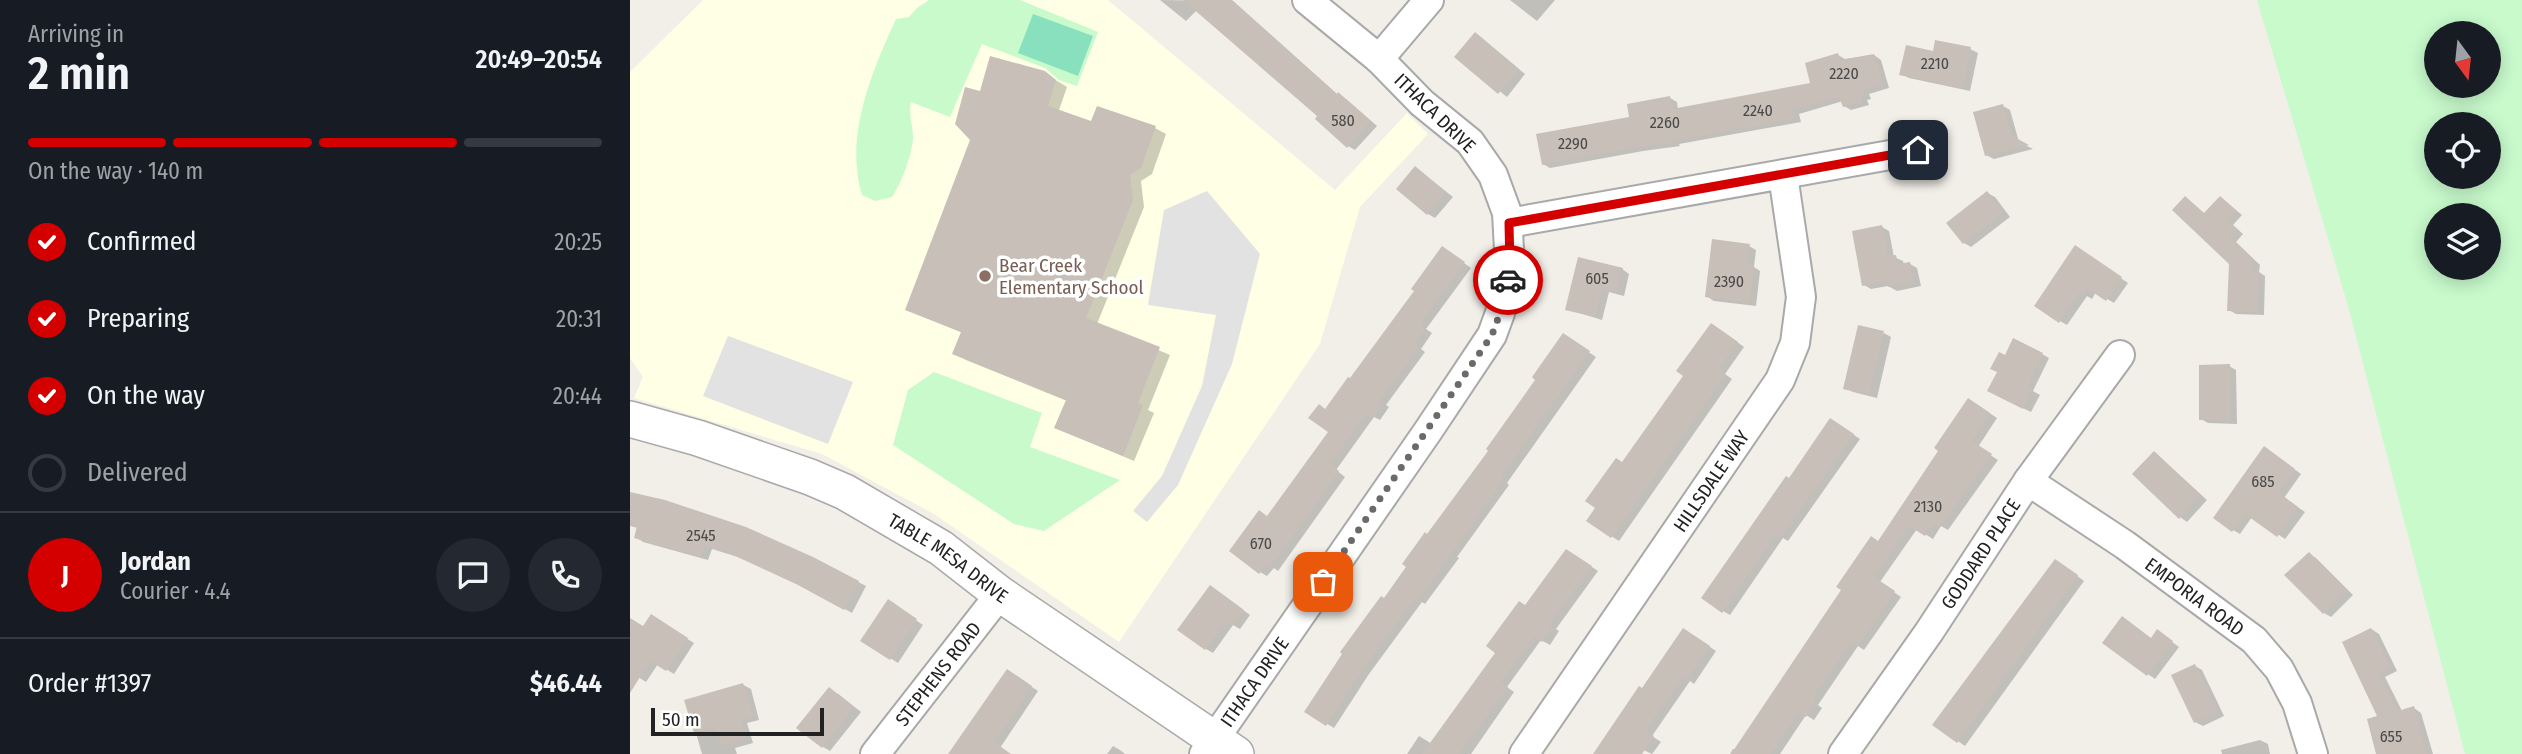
<!DOCTYPE html>
<html lang="en">
<head>
<meta charset="utf-8">
<style>
	body { margin:0; font-family:"Fira Sans Condensed",sans-serif; background:#242831; color:#f1f3f6; height:100vh; display:flex; flex-direction:column; font-size:26px; white-space:nowrap }
	* { box-sizing:border-box; margin:0 }
	p { font-size:23px; color:#9ea1a6 }
	.icon { flex:none; width:38px; height:38px; fill:none; stroke:currentColor; stroke-width:2; stroke-linecap:round; stroke-linejoin:round }
	.map { position:relative; flex:1; overflow:hidden }
	.panel { display:flex; flex-direction:column; background:#171b24; width:630px }
	.panel>* { flex:none }
	.needle { width:46px; rotate:165deg }
	.controls { position:absolute; left:1794px; top:21px; display:grid; gap:14px }
	.controls a { display:grid; place-items:center; width:77px; height:77px; border-radius:50%; background:#171b24; box-shadow:0 4px 18px #0003; font-size:35px }
	.scale { position:absolute; left:21px; bottom:18px; width:173px; box-sizing:border-box; padding-left:7px; border:4px solid #222; border-top:0; font-size:19px; line-height:24px; white-space:nowrap; color:#222; -webkit-text-stroke:5px #fff; paint-order:stroke }
	.pin { position:absolute; display:grid; place-items:center; width:60px; height:60px; color:#fff; margin:-30px; border-radius:14px; box-shadow:0 4px 10px #0006 }
	.courier { position:absolute; display:grid; place-items:center; width:70px; height:70px; margin:-35px; border:5px solid #d40000; border-radius:50%; background:#fff; color:#222; box-shadow:0 2px 9px #0007 }
	.overview em { font-style:normal; font-weight:600 }
	.overview div { display:flex; flex-direction:column-reverse }
	.overview { display:flex; align-items:center; justify-content:space-between; height:119px; padding:0 28px }
	h1 { font-size:46px; font-weight:600; line-height:52px }
	.bar { display:grid; grid-template-columns:repeat(4,1fr); gap:10px 7px; align-content:center; height:84px; padding:0 28px }
	.bar i { height:9px; border-radius:5px; background:#363941 }
	.bar .on { background:#d40000 }
	.bar p { grid-column:span 4 }
	.line { display:flex; align-items:center; gap:18px; padding:0 28px; border-top:2px solid #363941 }
	.line div { flex:1 }
	.round { display:grid; place-items:center; flex:none; width:74px; height:74px; border-radius:37px; background:#242831 }
	ol { padding:0 28px; list-style:none }
	li { display:flex; align-items:center; gap:21px; height:77px }
	li p { margin-inline-start:auto }
	li .icon { padding:7px; border-radius:50%; background:#d40000; color:#fff; stroke-width:4 }
	li:last-child { color:#9ea1a6 }
	li i { width:38px; height:38px; border:4px solid #363941; border-radius:50% }
	main { display:flex; flex:1; min-height:0 }
	.map>svg:first-child { display:block }
	.education { fill:#ffffe5 }
	.park { fill:#c8facc; fill-rule:evenodd }
	.pitch { fill:#88e0be }
	.parking { fill:#e2e2e2 }
	.shadow { fill:#0003 }
	.building { fill:#c7bfb8 }
	.lines { fill:none; stroke-linecap:round; stroke-linejoin:round }
	.minor-casing { stroke:#a9a9a9; stroke-width:32 }
	.tertiary-casing { stroke:#a9a9a9; stroke-width:38 }
	.minor { stroke:#fff; stroke-width:28 }
	.tertiary { stroke:#fff; stroke-width:35 }
	.done { stroke:#6b6a68; stroke-width:7; stroke-dasharray:0 12.6 }
	.route { stroke:#d40000; stroke-width:9 }
	.education-dot { fill:#8d6e63; stroke:#fff; stroke-width:2.5 }
	.labels { text-anchor:middle; dominant-baseline:central; stroke-width:7; stroke-linejoin:round; paint-order:stroke }
	.number-label { font-size:16px; fill:#4b4948 }
	.street-label { font-size:19px; fill:#222; stroke:#fff }
	.education-label { font-size:19px; fill:#785e54; stroke:#fff; text-anchor:start }
</style>
</head>
<body>
<main>
<section class="panel">
<div class="overview"><div><h1>2 min</h1><p>Arriving in</p></div><em>20:49–20:54</em></div>
<div class="bar"><i class="on"></i><i class="on"></i><i class="on"></i><i></i><p>On the way · 140 m</p></div>
<ol>
<li><svg class="icon" aria-label="check" viewBox="0 0 24 24"><path d="M5 12l5 5 9-10"/></svg>Confirmed<p>20:25</p></li>
<li><svg class="icon" aria-label="check" viewBox="0 0 24 24"><path d="M5 12l5 5 9-10"/></svg>Preparing<p>20:31</p></li>
<li><svg class="icon" aria-label="check" viewBox="0 0 24 24"><path d="M5 12l5 5 9-10"/></svg>On the way<p>20:44</p></li>
<li><i></i>Delivered</li>
</ol>
<div class="line" style="height:126px"><b class="round" style="background:#d40000;color:#fff">J</b><div><b>Jordan</b><p>Courier · 4.4</p></div><a class="round"><svg class="icon" aria-label="chat" viewBox="0 0 24 24"><path d="M4 5h16v11H9l-5 4z"/></svg></a><a class="round"><svg class="icon" aria-label="phone" viewBox="0 0 24 24"><path d="M5 4h4l2 5-3 2q2 4 5 5l2-3 5 2v4C11 20 4 13 5 4z"/></svg></a></div>
<div class="line" style="height:91px"><div>Order #1397</div><b>$46.44</b></div>
</section>
<div class="map">
<svg width="1892" height="754" viewBox="0 0 1892 754">
	<rect width="100%" height="100%" fill="#f2efe9"/>
	<path class="education" d="M 73,0 L 478,0 L 705,190 L 777,113 L 798,134 L 730,207 L 690,344 L 489,642 L 304,514 L 192,454 L 4,398 L 13,377 L 0,358 L 0,72 Z"/>
	<g class="park">
		<path d="M 299,0 L 390,0 L 468,32 L 447,86 L 429,80 L 415,68 L 352,44 L 320,117 L 281,102 C 278,115 283,125 283,137 C 283,153 271,184 262,197 L 245,201 L 232,195 C 214,137 242,71 266,19 L 279,17 L 287,8 Z"/>
		<path d="M 1627,0 L 1892,0 L 1892,754 L 1835,754 L 1718,306 ZM 1858,33 L 1858,86 L 1806,86 L 1806,33 ZM 1858,124 L 1858,177 L 1806,177 L 1806,124 ZM 1858,215 L 1858,268 L 1806,268 L 1806,215 Z"/>
		<path d="M 304,372 L 412,413 L 400,447 L 490,480 L 414,531 L 384,524 L 263,445 L 278,390 Z"/>
	</g>
	<path class="pitch" d="M 403,14 L 463,36 L 448,76 L 388,53 Z"/>
	<g class="parking">
		<path d="M 577,191 L 630,254 L 602,364 L 548,485 L 517,522 L 503,511 L 532,476 L 572,386 L 586,315 L 518,305 L 534,210 Z"/>
		<path d="M 98,336 L 223,382 L 198,444 L 73,396 Z"/>
	</g>
	<g class="shadow">
		<path d="M 530,0 L 603,1 L 708,95 L 716,99 L 747,126 L 725,150 L 718,146 L 689,116 L 567,10 L 556,21 Z"/>
		<path d="M 880,0 L 925,0 L 907,21 Z"/>
		<path d="M 846,34 L 895,74 L 877,97 L 827,56 Z"/>
		<path d="M 1340,49 L 1348,53 L 1340,91 L 1279,78 L 1271,74 Z"/>
		<path d="M 1208,55 L 1215,59 L 1244,55 L 1251,60 L 1259,88 L 1239,94 L 1241,99 L 1237,100 L 1239,105 L 1221,110 L 1214,106 L 1213,101 L 1169,114 L 1171,122 L 1049,144 L 1050,146 L 1013,151 L 920,168 L 913,164 L 1040,98 L 1047,102 L 1048,110 L 1183,85 Z"/>
		<path d="M 414,73 L 437,87 L 429,110 L 462,123 L 525,128 L 536,134 L 522,174 L 511,181 L 514,207 L 467,324 L 540,355 L 518,410 L 524,413 L 504,461 L 426,428 L 437,401 L 336,360 L 325,353 L 333,333 L 289,315 L 342,140 L 351,93 Z"/>
		<path d="M 1373,106 L 1380,110 L 1389,142 L 1403,149 L 1364,159 L 1356,155 Z"/>
		<path d="M 786,168 L 823,197 L 805,218 L 798,214 Z"/>
		<path d="M 1357,193 L 1365,197 L 1380,217 L 1341,247 L 1334,243 Z"/>
		<path d="M 1555,198 L 1575,214 L 1591,198 L 1612,215 L 1603,225 L 1613,234 L 1606,242 L 1630,265 L 1629,272 L 1635,276 L 1634,315 L 1606,314 L 1599,310 L 1600,263 Z"/>
		<path d="M 1252,227 L 1259,231 L 1264,257 L 1273,261 L 1274,265 L 1280,264 L 1287,268 L 1291,286 L 1267,291 L 1258,286 L 1241,289 L 1234,285 Z"/>
		<path d="M 1119,246 L 1126,250 L 1124,267 L 1130,271 L 1126,306 L 1084,301 L 1076,296 Z"/>
		<path d="M 1452,252 L 1498,283 L 1484,303 L 1466,292 L 1462,299 L 1457,296 L 1437,325 L 1430,321 Z"/>
		<path d="M 820,253 L 841,268 L 796,329 L 802,333 L 791,349 L 795,352 L 756,405 L 759,407 L 750,420 L 744,417 L 706,470 L 715,477 L 648,571 L 644,568 L 637,576 L 630,572 L 638,518 L 700,432 L 696,410 Z"/>
		<path d="M 992,269 L 999,274 L 994,296 L 979,292 L 972,320 L 937,309 Z"/>
		<path d="M 1089,329 L 1114,347 L 1095,374 L 1102,379 L 989,541 L 958,521 L 993,464 Z"/>
		<path d="M 1254,333 L 1261,337 L 1247,398 L 1223,392 L 1215,388 Z"/>
		<path d="M 941,340 L 966,357 L 877,483 L 879,485 L 827,557 L 829,558 L 795,604 L 792,602 L 739,674 L 704,728 L 676,711 L 798,536 Z"/>
		<path d="M 1412,354 L 1419,358 L 1403,391 L 1410,395 L 1401,412 L 1366,395 L 1369,372 L 1376,357 Z"/>
		<path d="M 1599,366 L 1606,370 L 1607,424 L 1578,423 L 1571,419 Z"/>
		<path d="M 1346,404 L 1367,418 L 1348,447 L 1368,460 L 1318,530 L 1311,526 L 1303,539 L 1287,529 L 1250,582 L 1271,597 L 1234,650 L 1228,646 L 1188,705 L 1192,708 L 1184,720 L 1176,715 L 1150,754 L 1100,754 L 1103,749 L 1106,750 Z"/>
		<path d="M 1208,424 L 1230,439 L 1158,541 L 1153,538 L 1100,615 L 1093,611 L 1160,481 Z"/>
		<path d="M 1525,453 L 1577,500 L 1557,522 L 1550,517 Z"/>
		<path d="M 1642,453 L 1671,474 L 1654,498 L 1675,512 L 1655,539 L 1622,517 L 1610,534 L 1603,530 Z"/>
		<path d="M 0,494 L 182,558 L 236,586 L 222,613 L 178,588 L 108,557 L 82,549 L 78,560 L 13,542 L 6,537 L 8,528 L 0,526 Z"/>
		<path d="M 1679,554 L 1686,558 L 1723,595 L 1701,617 L 1694,613 Z"/>
		<path d="M 944,555 L 968,571 L 926,629 L 929,631 L 920,645 L 911,640 L 877,687 L 884,692 L 841,754 L 777,754 L 789,736 L 802,744 L 868,652 L 896,607 Z"/>
		<path d="M 1433,565 L 1454,581 L 1335,746 L 1305,725 Z"/>
		<path d="M 587,591 L 620,615 L 610,629 L 603,625 L 583,653 L 576,649 Z"/>
		<path d="M 265,606 L 293,625 L 268,663 L 232,640 Z"/>
		<path d="M 21,617 L 64,643 L 44,674 L 28,664 L 16,682 L 0,672 L 0,620 L 13,628 Z"/>
		<path d="M 1741,629 L 1749,634 L 1767,671 L 1755,677 L 1772,711 L 1784,708 L 1791,713 L 1803,754 L 1748,754 L 1749,718 Z"/>
		<path d="M 1061,634 L 1086,651 L 1064,684 L 1060,681 L 1022,736 L 1031,742 L 1022,754 L 1007,747 L 1002,754 L 965,754 L 1013,690 Z"/>
		<path d="M 1534,636 L 1549,647 L 1525,679 L 1474,643 L 1522,639 Z"/>
		<path d="M 1565,666 L 1572,670 L 1594,716 L 1573,726 L 1565,722 Z"/>
		<path d="M 384,675 L 408,691 L 370,748 L 379,754 L 319,754 Z"/>
		<path d="M 113,685 L 121,689 L 129,720 L 117,723 L 123,743 L 105,748 L 107,754 L 72,754 L 57,701 Z"/>
		<path d="M 207,693 L 231,712 L 200,751 L 193,747 Z"/>
		<path d="M 1630,740 L 1638,744 L 1640,754 L 1592,754 L 1591,750 Z"/>
		<path d="M 483,746 L 490,750 L 495,754 L 477,754 Z"/>
	</g>
	<g class="building">
		<path d="M 553,0 L 602,0 L 707,94 L 708,92 L 741,121 L 717,148 L 685,119 L 687,116 Z"/>
		<path d="M 845,32 L 889,69 L 868,94 L 824,57 Z"/>
		<path d="M 1305,40 L 1341,47 L 1333,88 L 1269,75 L 1276,45 L 1303,51 Z"/>
		<path d="M 1208,53 L 1210,60 L 1244,54 L 1253,84 L 1233,90 L 1234,95 L 1231,96 L 1232,102 L 1213,107 L 1209,97 L 1162,110 L 1164,119 L 1043,141 L 1044,143 L 1005,147 L 912,165 L 906,134 L 999,117 L 997,104 L 1040,96 L 1042,109 L 1180,83 L 1175,63 Z"/>
		<path d="M 360,56 L 415,71 L 426,80 L 418,106 L 461,121 L 467,106 L 526,126 L 511,168 L 500,175 L 503,200 L 456,318 L 530,347 L 508,403 L 513,405 L 493,456 L 424,428 L 436,400 L 322,354 L 331,332 L 275,310 L 340,140 L 325,124 L 335,87 L 350,91 Z"/>
		<path d="M 1373,104 L 1382,136 L 1399,145 L 1355,156 L 1343,112 Z"/>
		<path d="M 785,166 L 816,192 L 797,215 L 766,189 Z"/>
		<path d="M 1357,191 L 1374,212 L 1333,244 L 1316,223 Z"/>
		<path d="M 1555,196 L 1574,213 L 1590,196 L 1606,210 L 1597,220 L 1607,229 L 1599,237 L 1623,259 L 1622,270 L 1629,270 L 1627,312 L 1597,311 L 1599,264 L 1542,210 Z"/>
		<path d="M 1252,225 L 1258,256 L 1266,255 L 1268,264 L 1280,262 L 1284,282 L 1258,287 L 1257,281 L 1232,286 L 1222,231 Z"/>
		<path d="M 1082,239 L 1120,244 L 1117,264 L 1124,265 L 1119,303 L 1075,297 Z"/>
		<path d="M 1445,245 L 1492,277 L 1476,301 L 1458,289 L 1454,296 L 1449,293 L 1429,323 L 1404,306 Z"/>
		<path d="M 812,246 L 835,262 L 790,324 L 795,328 L 785,343 L 789,347 L 750,400 L 753,402 L 742,418 L 736,414 L 700,464 L 709,471 L 640,568 L 636,565 L 629,574 L 599,551 L 629,510 L 637,516 L 698,432 L 678,418 L 689,404 L 695,409 L 718,377 L 720,378 L 784,291 L 781,289 Z"/>
		<path d="M 948,257 L 993,268 L 986,293 L 972,289 L 965,317 L 935,310 Z"/>
		<path d="M 1081,323 L 1108,342 L 1089,368 L 1096,374 L 981,538 L 956,521 L 965,508 L 955,501 L 986,458 L 992,462 L 1053,376 L 1046,371 Z"/>
		<path d="M 1228,325 L 1254,331 L 1239,395 L 1213,389 Z"/>
		<path d="M 933,333 L 960,351 L 870,478 L 873,480 L 787,602 L 784,599 L 732,670 L 696,726 L 674,712 L 712,654 L 710,652 L 751,596 L 754,598 L 776,567 L 772,564 L 795,532 L 797,534 L 858,451 L 856,449 L 905,380 L 902,377 Z"/>
		<path d="M 1383,338 L 1413,353 L 1397,386 L 1403,389 L 1393,409 L 1357,391 L 1367,372 L 1360,369 L 1369,352 L 1375,355 Z"/>
		<path d="M 1600,364 L 1600,420 L 1569,420 L 1569,365 Z"/>
		<path d="M 1338,398 L 1360,413 L 1342,441 L 1362,454 L 1310,527 L 1304,523 L 1295,536 L 1279,526 L 1244,577 L 1265,591 L 1226,648 L 1220,643 L 1182,699 L 1186,702 L 1176,717 L 1169,712 L 1140,754 L 1101,754 L 1211,590 L 1206,587 L 1241,536 L 1248,541 L 1308,451 L 1304,448 Z"/>
		<path d="M 1200,418 L 1224,434 L 1150,538 L 1145,535 L 1092,613 L 1071,598 L 1156,476 L 1159,478 Z"/>
		<path d="M 1634,446 L 1665,469 L 1648,492 L 1668,507 L 1647,537 L 1615,514 L 1602,532 L 1583,518 Z"/>
		<path d="M 1524,451 L 1571,495 L 1549,519 L 1502,474 Z"/>
		<path d="M 0,492 L 35,500 L 116,527 L 183,557 L 229,581 L 214,610 L 168,585 L 99,553 L 74,546 L 71,557 L 4,538 L 7,526 L 0,525 Z"/>
		<path d="M 936,549 L 962,566 L 920,623 L 923,625 L 912,642 L 904,637 L 871,682 L 878,687 L 829,754 L 792,754 L 865,653 L 856,646 L 889,601 L 895,605 Z"/>
		<path d="M 1679,552 L 1717,590 L 1693,614 L 1654,575 Z"/>
		<path d="M 1425,559 L 1448,575 L 1327,743 L 1302,725 Z"/>
		<path d="M 580,585 L 614,610 L 602,626 L 595,622 L 575,650 L 547,630 Z"/>
		<path d="M 258,599 L 287,619 L 260,660 L 230,641 Z"/>
		<path d="M 21,614 L 58,638 L 36,671 L 20,661 L 0,693 L 0,618 L 13,626 Z"/>
		<path d="M 1492,616 L 1521,638 L 1527,629 L 1543,641 L 1517,676 L 1472,643 Z"/>
		<path d="M 1053,628 L 1080,646 L 1056,681 L 1052,678 L 1016,730 L 1024,736 L 1012,754 L 963,754 L 1009,686 L 1012,688 Z"/>
		<path d="M 1741,628 L 1761,667 L 1749,673 L 1768,711 L 1784,706 L 1797,754 L 1746,754 L 1737,719 L 1747,716 L 1712,642 Z"/>
		<path d="M 1565,664 L 1588,712 L 1564,723 L 1541,675 Z"/>
		<path d="M 377,669 L 402,686 L 364,742 L 381,754 L 318,754 Z"/>
		<path d="M 113,683 L 123,716 L 111,720 L 116,739 L 91,746 L 85,727 L 64,733 L 54,700 Z"/>
		<path d="M 199,687 L 224,707 L 192,748 L 166,728 Z"/>
	</g>
	<g class="lines">
		<defs>
			<g id="minor">
				<path d="M 749,59 L 799,0"/>
				<path d="M 879,223 L 1288,150"/>
				<path id="s1" d="M 1398,481 L 1495,545 L 1624,640 L 1649,669 L 1667,703 L 1683,754"/>
				<path id="s2" d="M 245,754 L 370,594"/>
				<path id="s3" d="M 574,754 L 798,431 L 862,335 L 870,313 L 880,268 L 877,213 L 863,175 L 840,142 L 792,103 L 749,59 L 677,0"/>
				<path id="s4" d="M 894,754 L 1150,380 L 1165,343 L 1171,297 L 1153,175"/>
				<path id="s5" d="M 1213,754 L 1299,632 L 1398,481 L 1490,355"/>
			</g>
			<g id="tertiary">
				<path id="s6" d="M 0,419 L 68,438 L 180,477 L 215,492 L 311,548 L 370,594 L 606,754"/>
			</g>
		</defs>
		<use href="#minor" class="minor-casing"/>
		<use href="#tertiary" class="tertiary-casing"/>
		<use href="#minor" class="minor"/>
		<use href="#tertiary" class="tertiary"/>
	</g>
	<g class="lines">
		<path class="done" d="M 693,582 L 862,335 L 870,313 L 878,280"/>
		<path class="route" d="M 878,280 L 880,268 L 879,223 L 1288,150"/>
	</g>
	<circle class="education-dot" cx="355" cy="276" r="7"/>
	<g class="labels">
		<g class="number-label">
			<text x="1305" y="63">2210</text>
			<text x="1214" y="73">2220</text>
			<text x="1128" y="110">2240</text>
			<text x="713" y="120">580</text>
			<text x="1035" y="122">2260</text>
			<text x="943" y="143">2290</text>
			<text x="967" y="278">605</text>
			<text x="1099" y="281">2390</text>
			<text x="1633" y="481">685</text>
			<text x="1298" y="506">2130</text>
			<text x="71" y="535">2545</text>
			<text x="631" y="543">670</text>
			<text x="1761" y="736">655</text>
		</g>
		<g class="street-label">
			<text transform="translate(805 113) rotate(44)">ITHACA DRIVE</text>
			<text stroke="none"><textPath href="#s4" startOffset="331">HILLSDALE WAY</textPath></text>
			<text stroke="none"><textPath href="#s5" startOffset="243">GODDARD PLACE</textPath></text>
			<text stroke="none"><textPath href="#s6" startOffset="350">TABLE MESA DRIVE</textPath></text>
			<text stroke="none"><textPath href="#s1" startOffset="203">EMPORIA ROAD</textPath></text>
			<text stroke="none"><textPath href="#s2" startOffset="102">STEPHENS ROAD</textPath></text>
			<text stroke="none"><textPath href="#s3" startOffset="88">ITHACA DRIVE</textPath></text>
		</g>
		<g class="education-label">
			<text x="369" y="265">Bear Creek<tspan x="369" dy="22">Elementary School</tspan></text>
		</g>
	</g>
</svg>
<div class="controls">
<a><svg class="needle" viewBox="-14 -14 28 28"><path d="M0-13l5 13h-10z" fill="#e53935"/><path d="M0 13l5-13h-10z" fill="#9ea1a6"/></svg></a>
<a><svg class="icon" aria-label="locate" viewBox="0 0 24 24"><circle cx="12" cy="12" r="6"/><path d="M12 2v4M12 18v4M2 12h4M18 12h4"/></svg></a>
<a><svg class="icon" aria-label="layers" viewBox="0 0 24 24"><path d="M12 4l9 5-9 5-9-5zM3 14l9 5 9-5"/></svg></a>
</div>
<div class="scale">50 m</div>
<div class="pin" style="left:693px;top:582px;background:#ea580c"><svg class="icon" aria-label="bag" viewBox="0 0 24 24"><path d="M5 8h14l-1 12H6zM9 8a3 3 0 0 1 6 0"/></svg></div>
<div class="pin" style="left:1288px;top:150px;background:#1f2937"><svg class="icon" aria-label="home" viewBox="0 0 24 24"><path d="M3 11l9-7 9 7M6 9v11h12V9"/></svg></div>
<div class="courier" style="left:878px;top:280px"><svg class="icon" aria-label="car" viewBox="0 0 24 24"><path d="M5 17H2v-5l4-1 3-4h7l3 4 3 1v5h-3M9 17h6M6 11h13"/><circle cx="7" cy="17" r="2"/><circle cx="17" cy="17" r="2"/></svg></div>
</div>
</main>
</body>
</html>
